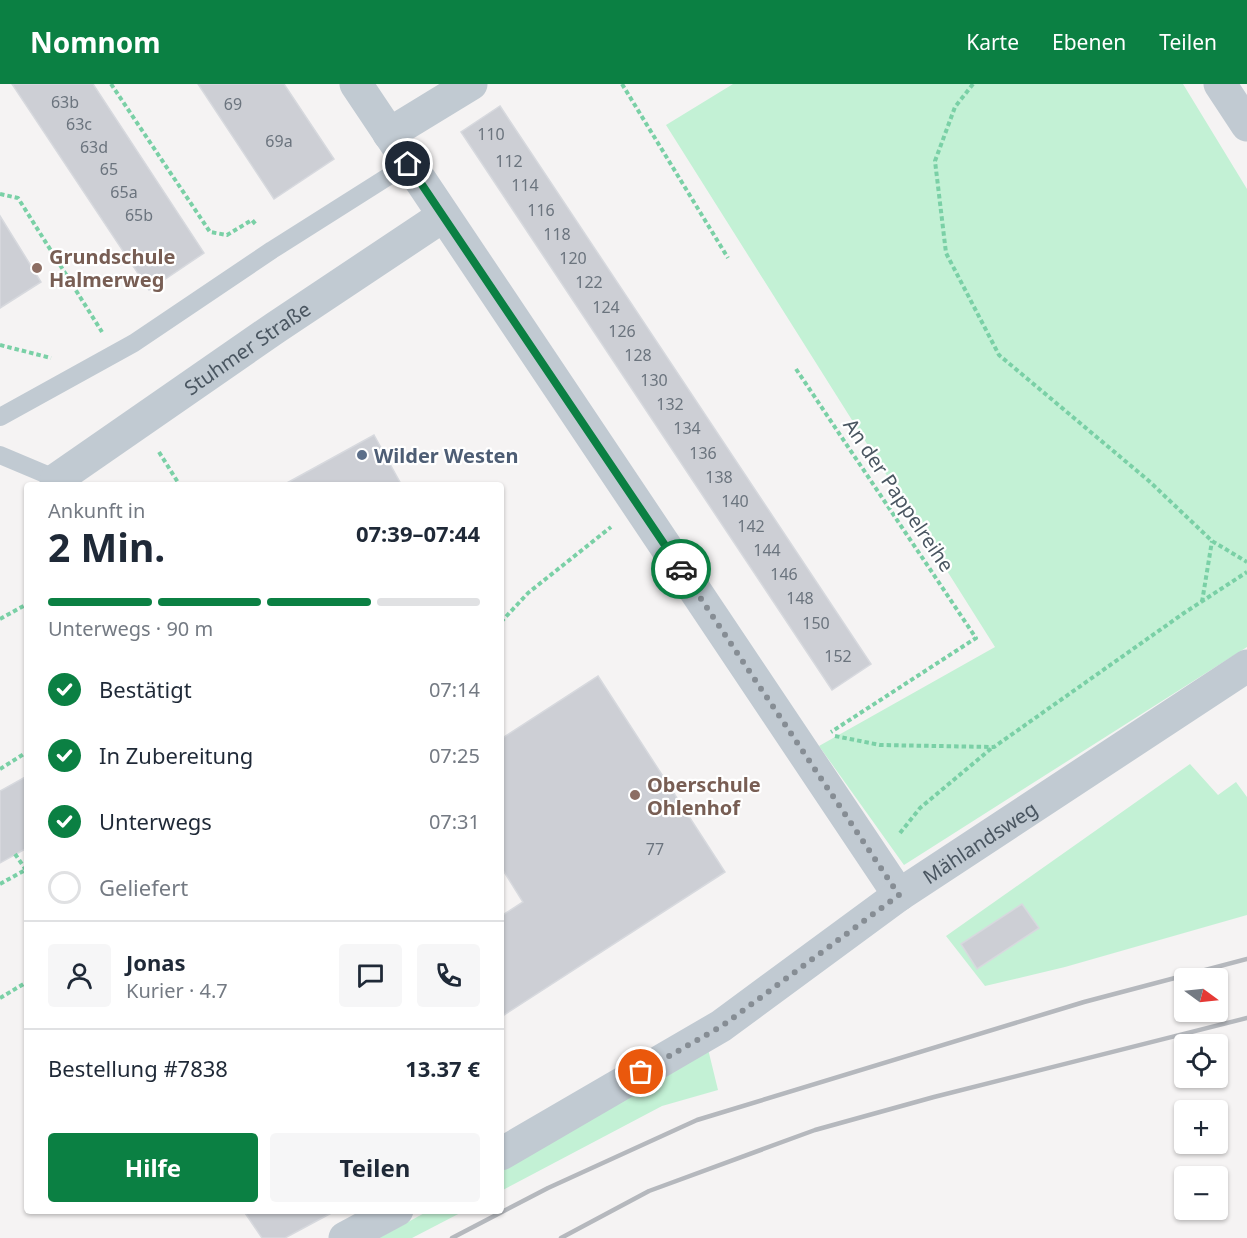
<!DOCTYPE html>
<html lang="de">
<head>
<meta charset="utf-8">
<style>
	body { margin:0; font-family:"Noto Sans",sans-serif; background:#f6f6f7; color:#1f2937; height:100vh; display:flex; flex-direction:column; font-size:22px; white-space:nowrap }
	* { box-sizing:border-box; margin:0 }
	p { font-size:20px; color:#747a83 }
	.icon { flex:none; width:33px; height:33px; fill:none; stroke:currentColor; stroke-width:2; stroke-linecap:round; stroke-linejoin:round }
	.map { position:relative; flex:1; overflow:hidden }
	.panel { position:absolute; left:24px; top:398px; width:480px; height:732px; display:flex; flex-direction:column; background:#fff; border-radius:6px; box-shadow:0 2px 4px #0004 }
	.panel>* { flex:none }
	.needle { width:39px; rotate:105deg }
	.tools { position:absolute; left:1174px; top:884px; display:grid; gap:12px }
	.tools a { display:grid; place-items:center; width:54px; height:54px; border-radius:6px; background:#fff; box-shadow:0 2px 4px #0004; font-size:30px }
	.pin { position:absolute; display:grid; place-items:center; width:51px; height:51px; color:#fff; margin:-26px; border:3px solid #fff; border-radius:50%; box-shadow:0 2px 6px #0007 }
	.courier { position:absolute; display:grid; place-items:center; width:60px; height:60px; margin:-30px; border:4px solid #0b8043; border-radius:50%; background:#fff; color:#222; box-shadow:0 2px 8px #0007 }
	.headline em { font-style:normal; font-weight:700 }
	.headline div { display:flex; flex-direction:column-reverse }
	.headline { display:flex; align-items:center; justify-content:space-between; height:102px; padding:0 24px }
	h1 { font-size:39px; font-weight:700; line-height:45px }
	.bar { display:grid; grid-template-columns:repeat(4,1fr); gap:9px 6px; align-content:center; height:72px; padding:0 24px }
	.bar i { height:8px; border-radius:4px; background:#e0e1e3 }
	.bar .selected { background:#0b8043 }
	.bar p { grid-column:span 4 }
	.line { display:flex; align-items:center; gap:15px; padding:0 24px; border-top:2px solid #e0e1e3 }
	.line div { flex:1 }
	.round { display:grid; place-items:center; flex:none; width:63px; height:63px; border-radius:6px; background:#f6f6f7 }
	ol { padding:0 24px; list-style:none }
	li { display:flex; align-items:center; gap:18px; height:66px }
	li p { margin-inline-start:auto }
	li .icon { padding:6px; border-radius:50%; background:#0b8043; color:#fff; stroke-width:4 }
	li:last-child { color:#747a83 }
	li i { width:33px; height:33px; border:3px solid #e0e1e3; border-radius:50% }
	.primary-button { display:flex; gap:12px; margin-top:auto; padding:12px 24px }
	.primary-button a { flex:1; height:69px; border-radius:6px; background:#0b8043; color:#fff; font-size:24px; font-weight:700; line-height:69px; text-align:center }
	.primary-button a+a { background:#f6f6f7; color:#1f2937 }
	header { display:flex; align-items:center; gap:36px; box-sizing:border-box; height:84px; padding:0 30px; background:#0b8043; color:#fff }
	header strong { font-size:28px }
	nav { display:flex; gap:33px; margin-inline-start:auto; font-size:21px }
	.map>svg:first-child { display:block }
	.green { fill:#c3f1d5 }
	.building { fill:#cdcfd5; stroke:#d7d9de; stroke-width:1.5 }
	.lines { fill:none; stroke-linecap:round; stroke-linejoin:round }
	.path { stroke:#7ad0a6; stroke-width:4; stroke-dasharray:4.5 3; stroke-linecap:butt }
	.lane { stroke:#c1cad2; stroke-width:18 }
	.street { stroke:#c1cad2; stroke-width:33 }
	.rail { stroke:#b5b8bd; stroke-width:4.5 }
	.done { stroke:#868d94; stroke-width:6; stroke-dasharray:0 10.8 }
	.route { stroke:#0b8043; stroke-width:8 }
	.education-dot { fill:#8d6e63; stroke:#fff; stroke-width:2 }
	.service-dot { fill:#5c6f8a; stroke:#fff; stroke-width:2 }
	.labels { text-anchor:middle; dominant-baseline:central; stroke-width:4.5; stroke-linejoin:round; paint-order:stroke }
	.number-label { font-size:16px; fill:#6b747e }
	.education-label { font-size:20px; font-weight:bold; fill:#785e54; stroke:#fff; text-anchor:start }
	.street-label { font-size:20px; fill:#4a5661; stroke:#fff }
	.service-label { font-size:20px; font-weight:bold; fill:#4e5e75; stroke:#fff; text-anchor:start }
</style>
</head>
<body>
<header>
<strong>Nomnom</strong>
<nav><a>Karte</a><a>Ebenen</a><a>Teilen</a></nav>
</header>
<div class="map">
<svg width="1247" height="1154" viewBox="0 0 1247 1154">
	<rect width="100%" height="100%" fill="#f5f3f3"/>
	<g class="green">
		<path d="M 733,0 L 1183,0 L 1247,105 L 1247,563 L 904,781 L 819,662 L 995,563 L 666,41 Z"/>
		<path d="M 1190,680 L 1218,711 L 1236,698 L 1247,713 L 1247,831 L 1065,883 L 985,902 L 946,852 Z"/>
		<path d="M 708,965 L 718,1006 L 662,1022 L 501,1107 L 501,1085 Z"/>
		<path d="M 428,1127 L 464,1127 L 412,1154 L 379,1154 Z"/>
	</g>
	<g class="building">
		<path d="M 12,0 L 93,0 L 204,169 L 149,206 Z"/>
		<path d="M 198,0 L 284,0 L 334,75 L 274,115 Z"/>
		<path d="M 500,22 L 871,580 L 832,606 L 461,48 Z"/>
		<path d="M 0,132 L 41,198 L 0,224 Z"/>
		<path d="M 374,351 L 401,400 L 285,400 Z"/>
		<path d="M 598,592 L 725,788 L 501,933 L 501,832 L 523,818 L 501,783 L 501,655 Z"/>
		<path d="M 27,692 L 27,764 L 0,779 L 0,707 Z"/>
		<path d="M 1022,820 L 1039,844 L 977,885 L 961,860 Z"/>
		<path d="M 243,1126 L 337,1126 L 285,1154 L 262,1154 Z"/>
	</g>
	<g class="lines">
		<g class="path">
			<path d="M 111,0 L 210,148 L 227,151 L 252,136 L 257,142"/>
			<path d="M 622,0 L 728,174"/>
			<path d="M 973,0 L 955,23 L 935,77 L 946,169 L 999,271 L 1149,397 L 1212,457 L 1247,478"/>
			<path d="M 0,110 L 18,114 L 102,248"/>
			<path d="M 0,261 L 51,274"/>
			<path d="M 796,285 L 976,554 L 831,648"/>
			<path d="M 159,368 L 179,400"/>
			<path d="M 1202,518 L 1212,457"/>
			<path d="M 0,535 L 27,520"/>
			<path d="M 501,538 L 528,509 L 611,443"/>
			<path d="M 835,652 L 880,661 L 994,663 L 1184,529 L 1247,488"/>
			<path d="M 0,685 L 27,668"/>
			<path d="M 900,749 L 920,724 L 993,663"/>
			<path d="M 15,770 L 26,786"/>
			<path d="M 0,800 L 27,785"/>
			<path d="M 0,914 L 27,898"/>
		</g>
		<g class="lane">
			<path d="M 0,333 L 134,259 L 272,166 L 408,80"/>
			<path d="M 0,371 L 57,395"/>
		</g>
		<g class="street">
			<path d="M 356,0 L 899,811"/>
			<path d="M 1220,0 L 1247,41"/>
			<path d="M 389,50 L 471,0"/>
			<path id="s1" d="M 56,400 L 57,395 L 275,244 L 443,132"/>
			<path id="s2" d="M 501,1070 L 721,942 L 899,811 L 1247,582"/>
			<path d="M 345,1154 L 397,1126"/>
		</g>
		<g class="rail">
			<path d="M 452,1154 L 548,1104 L 697,1036 L 1084,918 L 1247,875"/>
			<path d="M 561,1154 L 649,1107 L 815,1046 L 934,1013 L 1247,934"/>
		</g>
	</g>
	<g class="lines">
		<path class="done" d="M 641,988 L 722,942 L 899,811 L 681,485"/>
		<path class="route" d="M 408,80 L 681,485"/>
	</g>
	<g class="education-dot">
		<circle cx="37" cy="184" r="6"/>
		<circle cx="635" cy="711" r="6"/>
	</g>
	<circle class="service-dot" cx="362" cy="371" r="6"/>
	<g class="labels">
		<g class="number-label">
			<text x="65" y="18">63b</text>
			<text x="233" y="20">69</text>
			<text x="79" y="40">63c</text>
			<text x="491" y="50">110</text>
			<text x="279" y="57">69a</text>
			<text x="94" y="63">63d</text>
			<text x="509" y="77">112</text>
			<text x="109" y="85">65</text>
			<text x="525" y="101">114</text>
			<text x="124" y="108">65a</text>
			<text x="541" y="126">116</text>
			<text x="139" y="131">65b</text>
			<text x="557" y="150">118</text>
			<text x="573" y="174">120</text>
			<text x="589" y="198">122</text>
			<text x="606" y="223">124</text>
			<text x="622" y="247">126</text>
			<text x="638" y="271">128</text>
			<text x="654" y="296">130</text>
			<text x="670" y="320">132</text>
			<text x="687" y="344">134</text>
			<text x="703" y="369">136</text>
			<text x="719" y="393">138</text>
			<text x="735" y="417">140</text>
			<text x="751" y="442">142</text>
			<text x="767" y="466">144</text>
			<text x="784" y="490">146</text>
			<text x="800" y="514">148</text>
			<text x="816" y="539">150</text>
			<text x="838" y="572">152</text>
			<text x="655" y="765">77</text>
		</g>
		<g class="education-label">
			<text x="49" y="172">Grundschule<tspan x="49" dy="23">Halmerweg</tspan></text>
			<text x="647" y="700">Oberschule<tspan x="647" dy="23">Ohlenhof</tspan></text>
		</g>
		<g class="street-label">
			<text stroke="none"><textPath href="#s1" startOffset="236">Stuhmer Straße</textPath></text>
			<text transform="translate(899 411) rotate(56)">An der Pappelreihe</text>
			<text stroke="none"><textPath href="#s2" startOffset="572">Mählandsweg</textPath></text>
		</g>
		<g class="service-label">
			<text x="374" y="371">Wilder Westen</text>
		</g>
	</g>
</svg>
<div class="tools">
<a><svg class="needle" viewBox="-14 -14 28 28"><path d="M0-13l5 13h-10z" fill="#e53935"/><path d="M0 13l5-13h-10z" fill="#747a83"/></svg></a>
<a><svg class="icon" aria-label="locate" viewBox="0 0 24 24"><circle cx="12" cy="12" r="6"/><path d="M12 2v4M12 18v4M2 12h4M18 12h4"/></svg></a>
<a>+</a>
<a>−</a>
</div>
<div class="pin" style="left:641px;top:988px;background:#ea580c"><svg class="icon" aria-label="bag" viewBox="0 0 24 24"><path d="M5 8h14l-1 12H6zM9 8a3 3 0 0 1 6 0"/></svg></div>
<div class="pin" style="left:408px;top:80px;background:#1f2937"><svg class="icon" aria-label="home" viewBox="0 0 24 24"><path d="M3 11l9-7 9 7M6 9v11h12V9"/></svg></div>
<div class="courier" style="left:681px;top:485px"><svg class="icon" aria-label="car" viewBox="0 0 24 24"><path d="M5 17H2v-5l4-1 3-4h7l3 4 3 1v5h-3M9 17h6M6 11h13"/><circle cx="7" cy="17" r="2"/><circle cx="17" cy="17" r="2"/></svg></div>
<section class="panel">
<div class="headline"><div><h1>2 Min.</h1><p>Ankunft in</p></div><em>07:39–07:44</em></div>
<div class="bar"><i class="selected"></i><i class="selected"></i><i class="selected"></i><i></i><p>Unterwegs · 90 m</p></div>
<ol>
<li><svg class="icon" aria-label="check" viewBox="0 0 24 24"><path d="M5 12l5 5 9-10"/></svg>Bestätigt<p>07:14</p></li>
<li><svg class="icon" aria-label="check" viewBox="0 0 24 24"><path d="M5 12l5 5 9-10"/></svg>In Zubereitung<p>07:25</p></li>
<li><svg class="icon" aria-label="check" viewBox="0 0 24 24"><path d="M5 12l5 5 9-10"/></svg>Unterwegs<p>07:31</p></li>
<li><i></i>Geliefert</li>
</ol>
<div class="line" style="height:108px"><a class="round"><svg class="icon" aria-label="person" viewBox="0 0 24 24"><circle cx="12" cy="8" r="4"/><path d="M4 21q1-7 8-7t8 7"/></svg></a><div><b>Jonas</b><p>Kurier · 4.7</p></div><a class="round"><svg class="icon" aria-label="chat" viewBox="0 0 24 24"><path d="M4 5h16v11H9l-5 4z"/></svg></a><a class="round"><svg class="icon" aria-label="phone" viewBox="0 0 24 24"><path d="M5 4h4l2 5-3 2q2 4 5 5l2-3 5 2v4C11 20 4 13 5 4z"/></svg></a></div>
<div class="line" style="height:78px"><div>Bestellung #7838</div><b>13.37 €</b></div>
<div class="primary-button"><a>Hilfe</a><a>Teilen</a></div>
</section>
</div>
</body>
</html>
